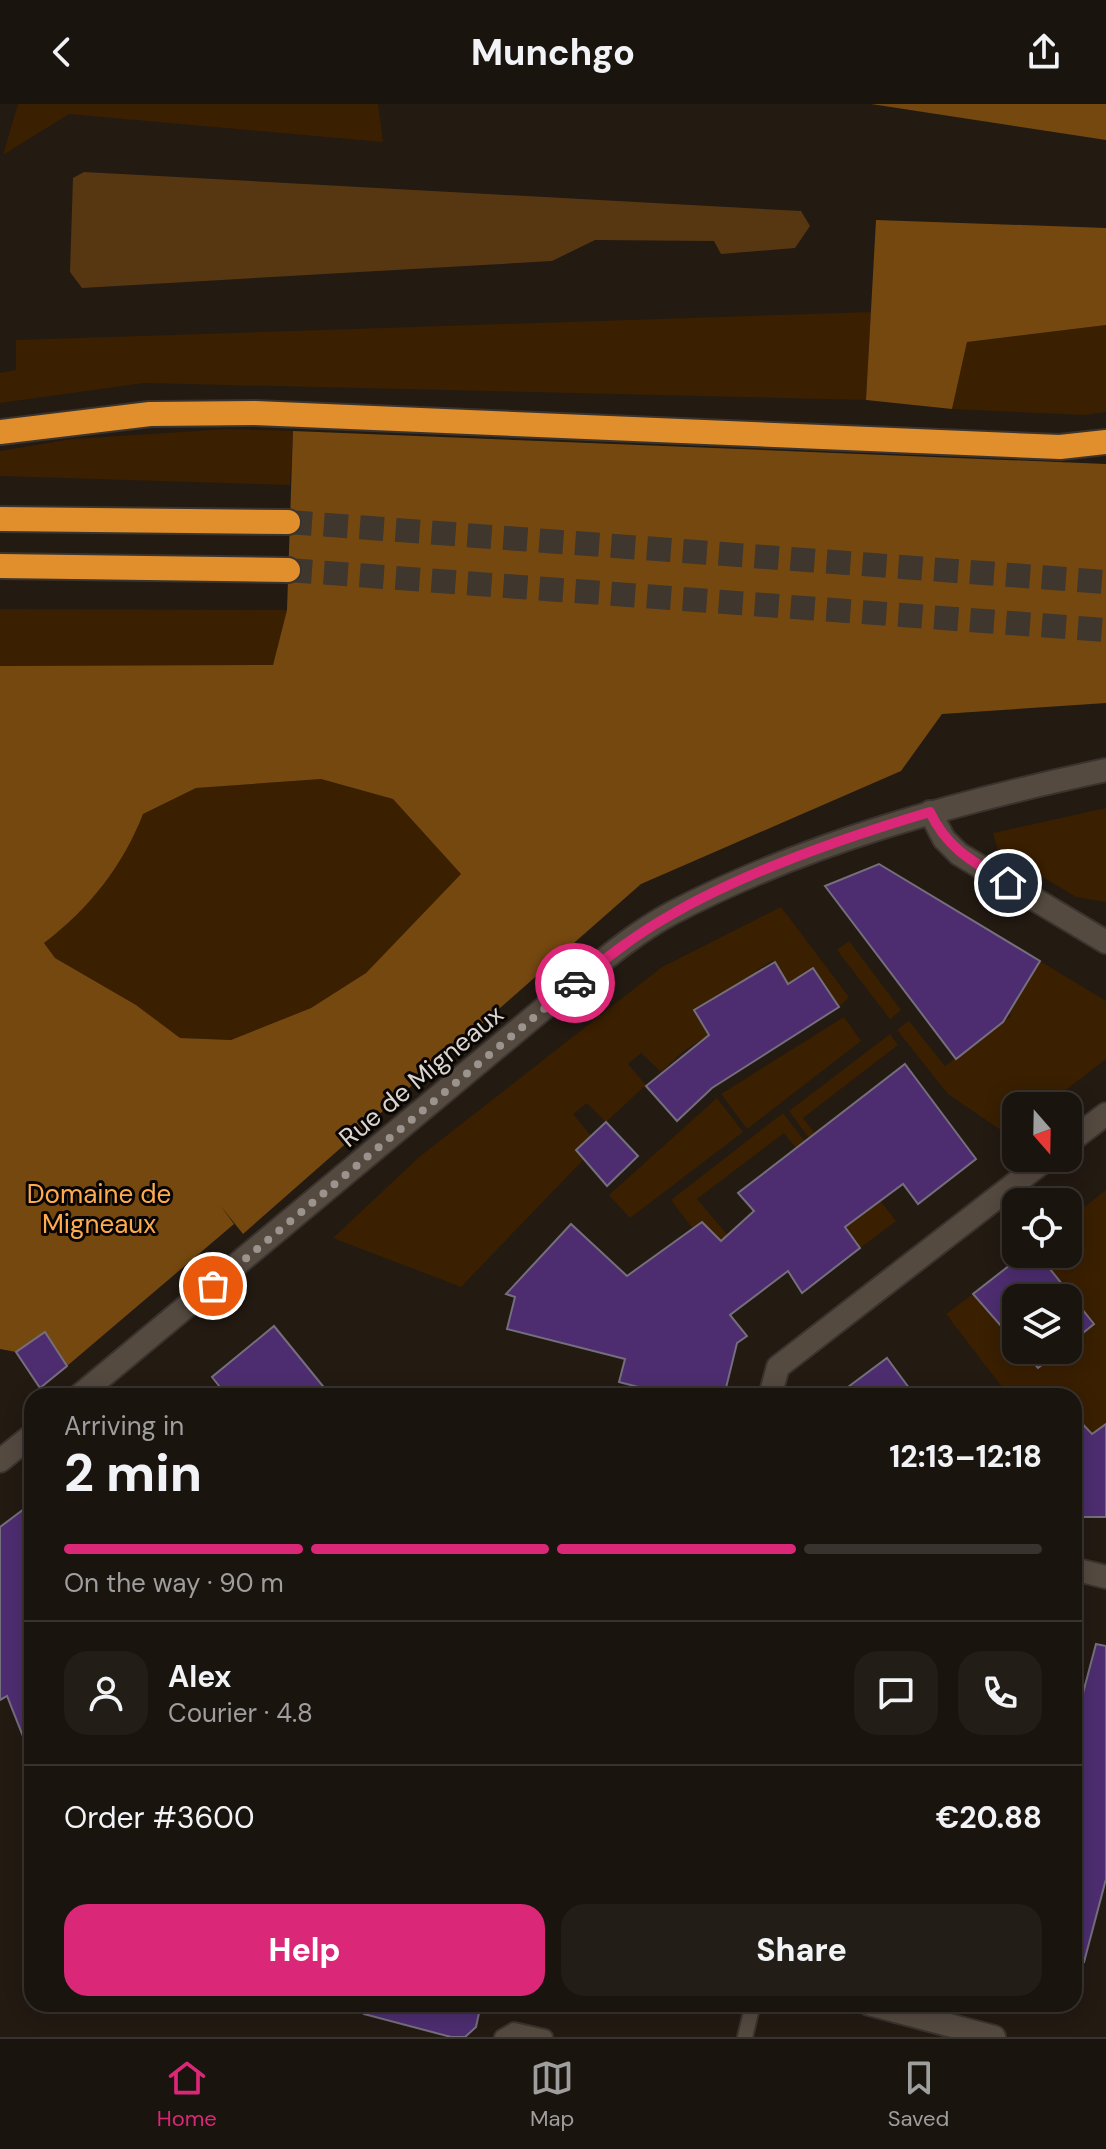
<!DOCTYPE html>
<html lang="en">
<head>
<meta charset="utf-8">
<style>
	body { margin:0; font-family:"DM Sans",sans-serif; background:#231d17; color:#f1f3f6; height:100vh; display:flex; flex-direction:column; font-size:30px; white-space:nowrap }
	* { box-sizing:border-box; margin:0 }
	p { font-size:26px; color:#9f9e9e }
	.icon { flex:none; width:44px; height:44px; fill:none; stroke:currentColor; stroke-width:2; stroke-linecap:round; stroke-linejoin:round }
	.map { position:relative; flex:1; overflow:hidden }
	.sheet { position:absolute; left:24px; top:1284px; width:1058px; height:624px; display:flex; flex-direction:column; background:#1a140e; border-radius:24px; box-shadow:0 4px 20px #0003,0 0 0 2px #38332e }
	.sheet>* { flex:none }
	.needle { width:52px; rotate:160deg }
	.controls { position:absolute; left:1002px; top:988px; display:grid; gap:16px }
	.controls a { display:grid; place-items:center; width:80px; height:80px; border-radius:16px; background:#1a140e; box-shadow:0 4px 20px #0003,0 0 0 2px #38332e; font-size:40px }
	.pin { position:absolute; display:grid; place-items:center; width:68px; height:68px; color:#fff; margin:-34px; border:4px solid #fff; border-radius:50%; box-shadow:0 2px 8px #0007 }
	.courier { position:absolute; display:grid; place-items:center; width:80px; height:80px; margin:-40px; border:6px solid #db2777; border-radius:50%; background:#fff; color:#222; box-shadow:0 2px 10px #0007 }
	.headline em { font-style:normal; font-weight:800 }
	.headline div { display:flex; flex-direction:column-reverse }
	.headline { display:flex; align-items:center; justify-content:space-between; height:136px; padding:0 40px }
	h1 { font-size:52px; font-weight:800; line-height:60px }
	.bar { display:grid; grid-template-columns:repeat(4,1fr); gap:12px 8px; align-content:center; height:96px; padding:0 40px }
	.bar i { height:10px; border-radius:6px; background:#38332e }
	.bar .on { background:#db2777 }
	.bar p { grid-column:span 4 }
	.line { display:flex; align-items:center; gap:20px; padding:0 40px; border-top:2px solid #38332e }
	.line div { flex:1 }
	.round { display:grid; place-items:center; flex:none; width:84px; height:84px; border-radius:24px; background:#231d17 }
	.primary-button { display:flex; gap:16px; margin-top:auto; padding:16px 40px }
	.primary-button a { flex:1; height:92px; border-radius:24px; background:#db2777; color:#fff; font-size:32px; font-weight:800; line-height:92px; text-align:center }
	.primary-button a+a { background:#231d17; color:#f1f3f6 }
	header { display:flex; justify-content:space-between; align-items:center; height:104px; padding:0 40px; background:#1a140e; font-size:36px; font-weight:800 }
	.dock { display:flex; justify-content:space-around; align-items:center; height:112px; border-top:2px solid #38332e; background:#1a140e; font-size:22px; color:#9f9e9e }
	.dock a { display:grid; justify-items:center; gap:4px }
	.dock .on { color:#db2777 }
	.map>svg:first-child { display:block }
	.green { fill:#3a1f00 }
	.forest { fill:#754810; fill-rule:evenodd }
	.water { fill:#573712 }
	.building { fill:#4d2d70; stroke:#756f7d; stroke-width:2 }
	.lines { fill:none; stroke-linecap:round; stroke-linejoin:round }
	.motorway-tunnel { stroke:#3f362e; stroke-width:24; stroke-dasharray:24 12; stroke-linecap:butt }
	.service-casing { stroke:#3a332e; stroke-width:18 }
	.pedestrian-casing { stroke:#3a332e; stroke-width:26 }
	.minor-casing { stroke:#3a332e; stroke-width:26 }
	.tertiary-casing { stroke:#3a332e; stroke-width:26 }
	.motorway-casing { stroke:#3a332e; stroke-width:28 }
	.service { stroke:#554a40; stroke-width:14 }
	.pedestrian { stroke:#554a40; stroke-width:22 }
	.minor { stroke:#554a40; stroke-width:22 }
	.tertiary { stroke:#554a40; stroke-width:22 }
	.motorway { stroke:#e08f2c; stroke-width:24 }
	.done { stroke:#9b938d; stroke-width:8; stroke-dasharray:0 14.4 }
	.route { stroke:#db2777; stroke-width:10 }
	.labels { text-anchor:middle; dominant-baseline:central; stroke-width:6; stroke-linejoin:round; paint-order:stroke }
	.street-label { font-size:26px; fill:#dbd4cf; stroke:#090604 }
	.park-label { font-size:26px; fill:#fdab4e; stroke:#090604 }
</style>
</head>
<body>
<header><svg class="icon" aria-label="back" viewBox="0 0 24 24"><path d="M15 5l-7 7 7 7"/></svg>Munchgo<svg class="icon" aria-label="share" viewBox="0 0 24 24"><path d="M12 15V3M7 8l5-5 5 5M5 13v7h14v-7"/></svg></header>
<div class="map">
<svg width="1106" height="1933" viewBox="0 0 1106 1933">
	<rect width="100%" height="100%" fill="#231a12"/>
	<g class="green">
		<path d="M 18,0 L 378,0 L 383,38 L 69,10 L 3,51 Z"/>
		<path d="M 871,208 L 866,296 L 144,279 L 0,299 L 0,269 L 16,266 L 16,236 Z"/>
		<path d="M 1106,221 L 1106,308 L 1085,311 L 952,305 L 967,238 Z"/>
		<path d="M 228,325 L 293,327 L 290,381 L 0,372 L 0,347 L 72,335 Z"/>
		<path d="M 0,505 L 287,506 L 273,561 L 0,562 Z"/>
		<path d="M 321,675 L 393,695 L 461,770 L 366,869 L 311,904 L 231,936 L 179,934 L 136,901 L 55,854 L 44,839 C 88,806 123,762 143,710 L 196,684 Z"/>
		<path d="M 1106,704 L 1106,798 L 1076,793 L 998,746 L 993,729 Z"/>
		<path d="M 781,803 L 849,893 L 839,903 L 813,864 L 788,880 L 773,856 L 757,866 L 771,891 L 684,947 L 661,968 L 641,949 L 628,960 L 646,981 L 606,1018 L 587,999 L 573,1010 L 591,1032 L 576,1046 L 584,1055 L 461,1183 L 333,1134 L 418,1054 L 662,863 Z"/>
		<path d="M 849,837 L 901,906 L 890,915 L 837,846 Z"/>
		<path d="M 1040,857 L 1106,897 L 1106,955 L 1045,1002 L 1016,1002 L 1016,1024 L 1008,1031 L 948,990 L 897,926 L 909,917 L 945,962 L 1011,912 L 995,889 Z"/>
		<path d="M 844,913 L 861,937 L 747,1025 L 721,990 Z"/>
		<path d="M 890,930 L 898,941 L 803,1014 L 824,1041 L 832,1034 L 896,1117 L 860,1144 L 797,1061 L 805,1055 L 784,1029 L 697,1095 L 742,1148 L 722,1163 L 671,1096 L 783,1009 L 813,1048 L 817,1045 L 789,1007 Z"/>
		<path d="M 717,994 L 743,1028 L 630,1114 L 609,1091 Z"/>
		<path d="M 1106,1086 L 1106,1320 L 1092,1330 L 1074,1312 L 1074,1292 L 1009,1292 L 946,1210 L 973,1190 L 1016,1239 L 1016,1246 L 1022,1246 L 1038,1264 L 1061,1246 L 1068,1246 L 1068,1241 L 1094,1220 L 1038,1150 L 1068,1150 L 1068,1116 Z"/>
	</g>
	<g class="forest">
		<path d="M 871,0 L 1106,0 L 1106,36 Z"/>
		<path d="M 876,116 L 1106,124 L 1106,221 L 967,238 L 952,305 L 866,296 Z"/>
		<path d="M 293,327 L 1106,360 L 1106,599 L 942,610 L 901,667 L 641,780 L 243,1130 L 220,1101 L 234,1120 L 67,1262 L 45,1229 L 16,1248 L 0,1245 L 0,562 L 273,561 L 287,506 ZM 321,675 L 393,695 L 461,770 L 366,869 L 311,904 L 231,936 L 180,934 L 136,901 L 55,854 L 44,839 C 88,806 123,762 143,710 L 196,684 Z"/>
	</g>
	<path class="water" d="M 84,68 L 801,107 L 810,122 L 795,144 L 721,150 L 714,137 L 595,136 L 552,157 L 82,184 L 70,168 L 73,74 Z"/>
	<g class="building">
		<path d="M 879,760 L 1040,857 L 1003,918 L 956,955 L 825,782 Z"/>
		<path d="M 775,858 L 788,880 L 813,864 L 839,903 L 712,984 L 677,1017 L 646,982 L 709,931 L 694,906 Z"/>
		<path d="M 905,960 L 976,1055 L 918,1100 L 903,1080 L 845,1123 L 860,1144 L 802,1189 L 788,1167 L 730,1211 L 747,1232 L 737,1239 L 724,1292 L 673,1292 L 619,1278 L 625,1255 L 507,1225 L 515,1193 L 506,1190 L 571,1120 L 627,1172 L 702,1118 L 721,1137 L 754,1107 L 738,1089 Z"/>
		<path d="M 606,1018 L 638,1052 L 607,1082 L 576,1046 Z"/>
		<path d="M 1024,1150 L 1038,1150 L 1094,1220 L 1068,1241 L 1068,1194 L 1016,1194 L 1016,1239 L 973,1190 Z"/>
		<path d="M 274,1222 L 331,1292 L 227,1292 L 212,1273 Z"/>
		<path d="M 45,1228 L 67,1262 L 40,1284 L 16,1248 Z"/>
		<path d="M 1022,1246 L 1061,1246 L 1038,1264 Z"/>
		<path d="M 887,1254 L 915,1292 L 836,1292 Z"/>
		<path d="M 1074,1311 L 1092,1330 L 1106,1320 L 1106,1413 L 1074,1413 Z"/>
		<path d="M 32,1399 L 32,1650 L 30,1650 L 7,1592 L 0,1596 L 0,1423 Z"/>
		<path d="M 1096,1540 L 1106,1542 L 1106,1775 L 1084,1858 L 1074,1856 L 1074,1623 Z"/>
		<path d="M 366,1900 L 481,1900 L 476,1923 L 465,1933 L 451,1933 L 364,1910 Z"/>
	</g>
	<g class="lines">
		<g class="motorway-tunnel">
			<path d="M 288,418 L 1106,478"/>
			<path d="M 288,466 L 1106,526"/>
		</g>
		<defs>
			<g id="service">
				<path d="M 502,1933 L 514,1926 L 545,1933"/>
				<path d="M 745,1933 L 753,1900"/>
			</g>
			<path id="pedestrian" d="M 1074,1465 L 1106,1473"/>
			<g id="minor">
				<path d="M 930,708 L 944,735 L 959,750 L 1106,838"/>
				<path d="M 1068,1039 L 1106,1010"/>
				<path d="M 770,1292 L 778,1263 L 1048,1054"/>
				<path d="M 869,1900 L 994,1933"/>
			</g>
			<g id="tertiary">
				<path d="M 79,1292 L 554,896 C 592,866 629,832 672,809 C 808,738 957,698 1106,666"/>
				<path d="M 0,1357 L 32,1331"/>
			</g>
			<g id="motorway">
				<path d="M 0,328 L 150,310 L 255,309 L 1060,343 L 1106,338"/>
				<path d="M 0,415 L 288,418"/>
				<path d="M 0,462 L 288,466"/>
			</g>
		</defs>
		<use href="#service" class="service-casing"/>
		<use href="#pedestrian" class="pedestrian-casing"/>
		<use href="#minor" class="minor-casing"/>
		<use href="#tertiary" class="tertiary-casing"/>
		<use href="#motorway" class="motorway-casing"/>
		<use href="#service" class="service"/>
		<use href="#pedestrian" class="pedestrian"/>
		<use href="#minor" class="minor"/>
		<use href="#tertiary" class="tertiary"/>
		<use href="#motorway" class="motorway"/>
	</g>
	<g class="lines">
		<path class="done" d="M 213,1182 L 575,879"/>
		<path class="route" d="M 575,879 C 605,855 635,831 669,812 C 744,768 846,733 930,708 C 947,745 975,759 1008,779"/>
	</g>
	<g class="labels">
		<g class="street-label">
			<text transform="translate(421 972) rotate(-40)">Rue de Migneaux</text>
		</g>
		<g class="park-label">
			<text x="99" y="1090">Domaine de<tspan x="99" dy="30">Migneaux</tspan></text>
		</g>
	</g>
</svg>
<div class="controls">
<a><svg class="needle" viewBox="-14 -14 28 28"><path d="M0-13l5 13h-10z" fill="#e53935"/><path d="M0 13l5-13h-10z" fill="#9f9e9e"/></svg></a>
<a><svg class="icon" aria-label="locate" viewBox="0 0 24 24"><circle cx="12" cy="12" r="6"/><path d="M12 2v4M12 18v4M2 12h4M18 12h4"/></svg></a>
<a><svg class="icon" aria-label="layers" viewBox="0 0 24 24"><path d="M12 4l9 5-9 5-9-5zM3 14l9 5 9-5"/></svg></a>
</div>
<div class="pin" style="left:213px;top:1182px;background:#ea580c"><svg class="icon" aria-label="bag" viewBox="0 0 24 24"><path d="M5 8h14l-1 12H6zM9 8a3 3 0 0 1 6 0"/></svg></div>
<div class="pin" style="left:1008px;top:779px;background:#1f2937"><svg class="icon" aria-label="home" viewBox="0 0 24 24"><path d="M3 11l9-7 9 7M6 9v11h12V9"/></svg></div>
<div class="courier" style="left:575px;top:879px"><svg class="icon" aria-label="car" viewBox="0 0 24 24"><path d="M5 17H2v-5l4-1 3-4h7l3 4 3 1v5h-3M9 17h6M6 11h13"/><circle cx="7" cy="17" r="2"/><circle cx="17" cy="17" r="2"/></svg></div>
<section class="sheet">
<div class="headline"><div><h1>2 min</h1><p>Arriving in</p></div><em>12:13–12:18</em></div>
<div class="bar"><i class="on"></i><i class="on"></i><i class="on"></i><i></i><p>On the way · 90 m</p></div>
<div class="line" style="height:144px"><a class="round"><svg class="icon" aria-label="person" viewBox="0 0 24 24"><circle cx="12" cy="8" r="4"/><path d="M4 21q1-7 8-7t8 7"/></svg></a><div><b>Alex</b><p>Courier · 4.8</p></div><a class="round"><svg class="icon" aria-label="chat" viewBox="0 0 24 24"><path d="M4 5h16v11H9l-5 4z"/></svg></a><a class="round"><svg class="icon" aria-label="phone" viewBox="0 0 24 24"><path d="M5 4h4l2 5-3 2q2 4 5 5l2-3 5 2v4C11 20 4 13 5 4z"/></svg></a></div>
<div class="line" style="height:104px"><div>Order #3600</div><b>€20.88</b></div>
<div class="primary-button"><a>Help</a><a>Share</a></div>
</section>
</div>
<nav class="dock">
<a class="on"><svg class="icon" aria-label="home" viewBox="0 0 24 24"><path d="M3 11l9-7 9 7M6 9v11h12V9"/></svg>Home</a>
<a><svg class="icon" aria-label="map" viewBox="0 0 24 24"><path d="M3 6l6-2 6 2 6-2v14l-6 2-6-2-6 2zM9 4v14M15 6v14"/></svg>Map</a>
<a><svg class="icon" aria-label="saved" viewBox="0 0 24 24"><path d="M7 4h10v16l-5-4-5 4z"/></svg>Saved</a>
</nav>
</body>
</html>
